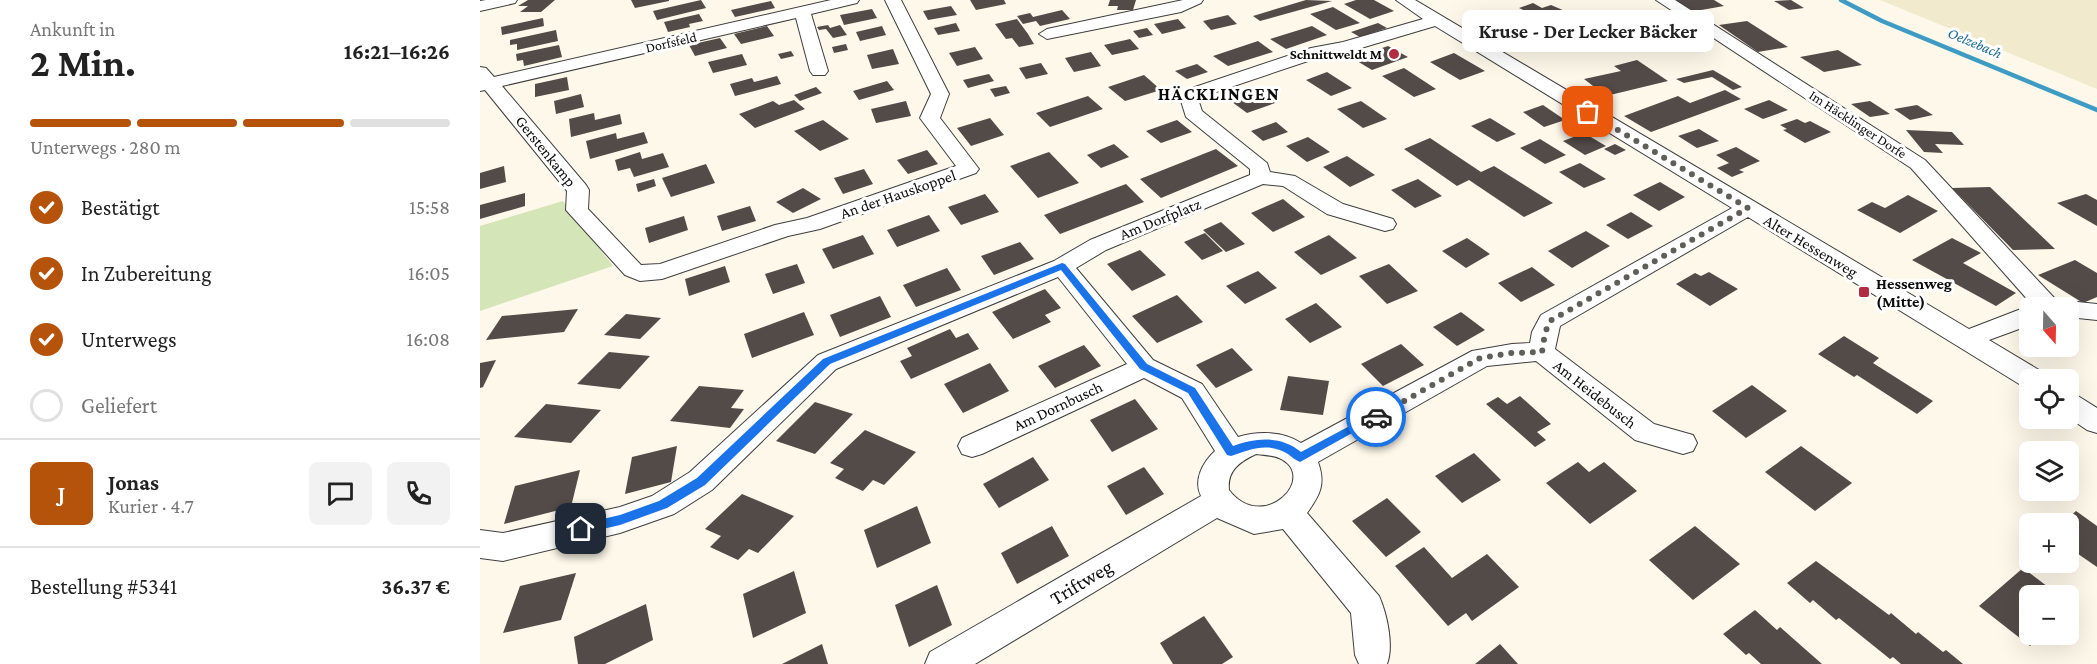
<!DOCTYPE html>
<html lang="de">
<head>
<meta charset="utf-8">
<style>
	body { margin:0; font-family:"Crimson Pro",serif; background:#f2f2f2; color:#222; height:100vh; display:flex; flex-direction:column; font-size:22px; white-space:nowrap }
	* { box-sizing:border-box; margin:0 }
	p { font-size:20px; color:#767676 }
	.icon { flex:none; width:33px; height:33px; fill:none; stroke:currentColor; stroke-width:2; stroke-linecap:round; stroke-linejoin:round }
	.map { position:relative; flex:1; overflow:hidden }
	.details { display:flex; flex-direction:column; background:#fff; width:480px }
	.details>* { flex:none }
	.needle { width:39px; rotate:160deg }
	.tools { position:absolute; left:1539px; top:297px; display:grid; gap:12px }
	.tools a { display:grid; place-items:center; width:60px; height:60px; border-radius:9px; background:#fff; box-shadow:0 6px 24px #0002; font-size:30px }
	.pin { position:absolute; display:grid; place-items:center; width:51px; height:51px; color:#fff; margin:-26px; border-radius:12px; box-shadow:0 3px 9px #0006 }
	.courier { position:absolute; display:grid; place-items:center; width:60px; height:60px; margin:-30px; border:4px solid #1a73e8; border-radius:50%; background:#fff; color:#222; box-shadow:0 2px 8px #0007 }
	.bubble { position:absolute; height:42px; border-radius:9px; background:#fff; box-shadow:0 6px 24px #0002; font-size:20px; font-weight:700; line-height:42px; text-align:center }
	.head em { font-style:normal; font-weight:700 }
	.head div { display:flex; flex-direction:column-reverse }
	.head { display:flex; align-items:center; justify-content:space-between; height:102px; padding:0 30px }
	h1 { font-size:39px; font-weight:700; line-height:45px }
	.bar { display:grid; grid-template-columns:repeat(4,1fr); gap:9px 6px; align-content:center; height:72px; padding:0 30px }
	.bar i { height:8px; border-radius:4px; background:#e0e0e0 }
	.bar .on { background:#b45309 }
	.bar p { grid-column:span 4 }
	.line { display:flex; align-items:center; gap:15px; padding:0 30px; border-top:2px solid #e0e0e0 }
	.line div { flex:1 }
	.round { display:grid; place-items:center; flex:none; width:63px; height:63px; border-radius:9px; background:#f2f2f2 }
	ol { padding:0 30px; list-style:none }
	li { display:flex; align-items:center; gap:18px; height:66px }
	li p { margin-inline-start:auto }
	li .icon { padding:6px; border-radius:50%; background:#b45309; color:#fff; stroke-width:4 }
	li:last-child { color:#767676 }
	li i { width:33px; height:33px; border:3px solid #e0e0e0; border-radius:50% }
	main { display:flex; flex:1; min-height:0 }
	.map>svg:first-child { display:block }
	.farmland { fill:#f1eacc }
	.green { fill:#d4e5b7 }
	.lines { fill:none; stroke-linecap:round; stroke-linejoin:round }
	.stream { stroke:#3e9cc4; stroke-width:4.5 }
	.building { fill:#534b48 }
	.minor-casing { stroke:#3e3e3e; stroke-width:2 }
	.minor { fill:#fff; fill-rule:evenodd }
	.route { fill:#1a73e8 }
	.done { stroke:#605e59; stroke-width:6; stroke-dasharray:0 10.8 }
	.poi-dot { fill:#b12d41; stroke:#fff; stroke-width:2 }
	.labels { text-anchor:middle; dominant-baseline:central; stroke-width:6; stroke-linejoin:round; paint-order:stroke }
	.far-street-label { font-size:14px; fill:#0b0b0b; stroke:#fff }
	.far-poi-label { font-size:14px; font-weight:bold; fill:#0b0b0b; stroke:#fff; text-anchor:end }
	.far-water-label { font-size:15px; font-style:italic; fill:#1d6c93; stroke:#fff }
	.street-label { font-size:16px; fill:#0b0b0b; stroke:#fff }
	.poi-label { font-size:16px; font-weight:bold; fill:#0b0b0b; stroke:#fff; text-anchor:start }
	.far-district-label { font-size:18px; font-weight:bold; letter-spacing:1.5px; fill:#0b0b0b; stroke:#fff }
	.near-street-label { font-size:20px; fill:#0b0b0b; stroke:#fff }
</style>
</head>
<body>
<main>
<section class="details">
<div class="head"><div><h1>2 Min.</h1><p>Ankunft in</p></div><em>16:21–16:26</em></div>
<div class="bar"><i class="on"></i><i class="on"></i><i class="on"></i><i></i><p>Unterwegs · 280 m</p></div>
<ol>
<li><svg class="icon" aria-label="check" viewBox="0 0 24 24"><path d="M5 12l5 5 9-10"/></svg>Bestätigt<p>15:58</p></li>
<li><svg class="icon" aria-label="check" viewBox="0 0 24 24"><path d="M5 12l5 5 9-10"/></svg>In Zubereitung<p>16:05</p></li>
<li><svg class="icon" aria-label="check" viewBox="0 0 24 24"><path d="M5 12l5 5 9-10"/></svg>Unterwegs<p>16:08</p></li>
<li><i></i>Geliefert</li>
</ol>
<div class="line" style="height:108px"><b class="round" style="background:#b45309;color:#fff">J</b><div><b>Jonas</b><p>Kurier · 4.7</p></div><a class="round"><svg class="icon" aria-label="chat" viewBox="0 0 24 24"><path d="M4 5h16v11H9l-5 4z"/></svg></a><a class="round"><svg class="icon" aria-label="phone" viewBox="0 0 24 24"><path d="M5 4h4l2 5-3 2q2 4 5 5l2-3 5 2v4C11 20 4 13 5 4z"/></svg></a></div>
<div class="line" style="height:78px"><div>Bestellung #5341</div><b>36.37 €</b></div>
</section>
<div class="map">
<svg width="1617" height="664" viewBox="0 0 1617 664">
	<rect width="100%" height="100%" fill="#fef8ea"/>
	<path class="farmland" d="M 1400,0 L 1617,0 L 1617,89 Z"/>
	<path class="green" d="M 83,201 L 133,266 L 0,311 L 0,226 Z"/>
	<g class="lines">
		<path class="stream" d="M 1361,0 L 1402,21 L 1617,110"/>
	</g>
	<g class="building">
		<path d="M 48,0 L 75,0 L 61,12 L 40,12 L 48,6 L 38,6 Z"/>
		<path d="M 151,0 L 189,0 L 189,1 L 155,8 Z"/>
		<path d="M 221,0 L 226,8 L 177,20 L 173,11 Z"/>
		<path d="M 490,0 L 524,0 L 526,4 L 496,10 Z"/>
		<path d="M 630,0 L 656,0 L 653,10 L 637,10 L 638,6 L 628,6 Z"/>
		<path d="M 826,0 L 852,1 L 780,21 L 773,16 Z"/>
		<path d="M 876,0 L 894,0 L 914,11 L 890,19 L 864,4 Z"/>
		<path d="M 1191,0 L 1234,0 L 1244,6 L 1210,12 Z"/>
		<path d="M 1311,0 L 1324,8 L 1309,10 L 1294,1 Z"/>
		<path d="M 291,1 L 295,8 L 255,17 L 251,10 Z"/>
		<path d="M 1053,3 L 1062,8 L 1071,5 L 1085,11 L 1062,19 L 1039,8 Z"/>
		<path d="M 471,6 L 477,15 L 448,20 L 443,11 Z"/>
		<path d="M 853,7 L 880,23 L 856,30 L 830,14 Z"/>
		<path d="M 392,9 L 397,18 L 364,25 L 360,15 Z"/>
		<path d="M 582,10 L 590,19 L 560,26 L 556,21 L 543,24 L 537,16 L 550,13 L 553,17 Z"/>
		<path d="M 1007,12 L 1028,24 L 1012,29 L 990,17 Z"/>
		<path d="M 219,14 L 223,21 L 209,24 L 210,27 L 188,32 L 184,22 Z"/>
		<path d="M 748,15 L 757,24 L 731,30 L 723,21 Z"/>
		<path d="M 63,18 L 64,26 L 22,35 L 21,27 Z"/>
		<path d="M 537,19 L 548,34 L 554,44 L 539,47 L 532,38 L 526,39 L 515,24 Z"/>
		<path d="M 698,19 L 706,28 L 682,34 L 674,24 Z"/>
		<path d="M 1267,21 L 1308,47 L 1278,52 L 1239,25 Z"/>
		<path d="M 476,23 L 480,31 L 458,35 L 454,28 Z"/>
		<path d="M 898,23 L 907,28 L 880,37 L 871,32 Z"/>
		<path d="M 348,25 L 350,28 L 360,25 L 367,35 L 353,38 L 346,29 L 339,30 L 337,27 Z"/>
		<path d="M 287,26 L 294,36 L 261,44 L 254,34 Z"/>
		<path d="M 402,26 L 406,35 L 380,41 L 376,32 Z"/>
		<path d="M 832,26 L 847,35 L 806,49 L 790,39 Z"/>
		<path d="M 667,28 L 673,35 L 659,38 L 653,31 Z"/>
		<path d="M 76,30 L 78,41 L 37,50 L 37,44 L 30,45 L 30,40 Z"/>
		<path d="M 240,38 L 247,48 L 215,56 L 209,45 Z"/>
		<path d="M 650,39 L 659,49 L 632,55 L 624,45 Z"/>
		<path d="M 778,41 L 793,52 L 748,66 L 733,56 Z"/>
		<path d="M 366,44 L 368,50 L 354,53 L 352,47 Z"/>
		<path d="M 79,45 L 82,57 L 44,66 L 43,60 L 37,61 L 36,54 Z"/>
		<path d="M 908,46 L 928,57 L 892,70 L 872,58 Z"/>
		<path d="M 495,47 L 503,59 L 477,66 L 469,53 Z"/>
		<path d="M 413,49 L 419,64 L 392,69 L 387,55 Z"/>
		<path d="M 1358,50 L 1382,65 L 1344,72 L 1320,57 Z"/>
		<path d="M 311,51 L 314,56 L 301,59 L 298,54 Z"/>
		<path d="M 611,52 L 621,66 L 594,72 L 585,58 Z"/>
		<path d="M 974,53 L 1005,71 L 980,80 L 950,62 Z"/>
		<path d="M 262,54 L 267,65 L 233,73 L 228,62 Z"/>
		<path d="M 1157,60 L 1188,81 L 1126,96 L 1104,79 L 1141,71 L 1134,66 Z"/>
		<path d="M 561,63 L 568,74 L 546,79 L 539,68 Z"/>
		<path d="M 717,64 L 728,72 L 707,79 L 695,71 Z"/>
		<path d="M 924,68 L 956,89 L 934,97 L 902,76 Z"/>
		<path d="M 1233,70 L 1262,87 L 1253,90 L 1232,77 L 1204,83 L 1196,79 Z"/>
		<path d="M 847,72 L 872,88 L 851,96 L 826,80 Z"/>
		<path d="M 509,74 L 514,81 L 488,88 L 483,80 Z"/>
		<path d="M 664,75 L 681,90 L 645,101 L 628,87 Z"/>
		<path d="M 297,76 L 301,84 L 255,96 L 250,84 L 272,78 L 274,82 Z"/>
		<path d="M 87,77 L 89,90 L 55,97 L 55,84 Z"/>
		<path d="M 407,81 L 414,90 L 379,100 L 373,91 Z"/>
		<path d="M 526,86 L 530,93 L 515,97 L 510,89 Z"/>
		<path d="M 336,87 L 342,93 L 320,101 L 314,95 Z"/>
		<path d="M 1245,90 L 1261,99 L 1171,132 L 1144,116 L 1198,96 L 1210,103 Z"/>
		<path d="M 783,91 L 798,102 L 767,113 L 752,102 Z"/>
		<path d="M 101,94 L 104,107 L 76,114 L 74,101 Z"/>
		<path d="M 608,96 L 623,109 L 570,127 L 556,113 Z"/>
		<path d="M 314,100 L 325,109 L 275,128 L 259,114 L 293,101 L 299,105 Z"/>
		<path d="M 1289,100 L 1308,110 L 1283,119 L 1264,109 Z"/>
		<path d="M 426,101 L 431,116 L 396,123 L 391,109 Z"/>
		<path d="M 881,101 L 907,119 L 883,128 L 857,109 Z"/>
		<path d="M 1390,101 L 1410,114 L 1390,117 L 1371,104 Z"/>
		<path d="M 1063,105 L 1085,120 L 1064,127 L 1043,112 Z"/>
		<path d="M 1437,105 L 1453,115 L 1430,120 L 1414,109 Z"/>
		<path d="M 114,113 L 115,120 L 140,114 L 142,124 L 91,137 L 89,119 Z"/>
		<path d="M 510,118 L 524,135 L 491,146 L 477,128 Z"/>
		<path d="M 1010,118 L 1036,134 L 1017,142 L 991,126 Z"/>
		<path d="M 1317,119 L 1325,123 L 1330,121 L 1351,132 L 1325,143 L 1303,130 L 1307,129 L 1300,125 Z"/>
		<path d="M 343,120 L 369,139 L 340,151 L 314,131 Z"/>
		<path d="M 697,120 L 712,132 L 681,143 L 666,131 Z"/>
		<path d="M 796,122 L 808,132 L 783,141 L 771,131 Z"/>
		<path d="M 1219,129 L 1239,141 L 1217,148 L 1198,136 Z"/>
		<path d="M 1426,130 L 1472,132 L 1484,145 L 1455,144 L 1463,153 L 1444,152 Z"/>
		<path d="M 164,132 L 168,143 L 110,159 L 106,141 L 136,133 L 137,139 Z"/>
		<path d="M 1104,133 L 1126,146 L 1105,155 L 1083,141 Z"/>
		<path d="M 828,137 L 850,152 L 827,162 L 806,146 Z"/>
		<path d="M 950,138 L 1001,172 L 1014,166 L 1073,203 L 1044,217 L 989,180 L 977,186 L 924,149 Z"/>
		<path d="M 1060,139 L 1086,155 L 1065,164 L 1040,148 Z"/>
		<path d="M 634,144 L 649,157 L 621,168 L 607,155 Z"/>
		<path d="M 1135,144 L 1146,150 L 1135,155 L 1124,149 Z"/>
		<path d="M 1256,147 L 1280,161 L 1259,170 L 1264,172 L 1252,177 L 1237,168 L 1249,163 L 1236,155 Z"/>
		<path d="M 736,149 L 758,166 L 681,198 L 660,179 Z"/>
		<path d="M 447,150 L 458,164 L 428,174 L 417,160 Z"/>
		<path d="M 160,152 L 162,159 L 183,153 L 189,167 L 154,177 L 150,168 L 138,171 L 135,160 Z"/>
		<path d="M 569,152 L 599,183 L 558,198 L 530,166 Z"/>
		<path d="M 867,156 L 895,175 L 870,187 L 843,167 Z"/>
		<path d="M 1100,163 L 1126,179 L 1104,188 L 1079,172 Z"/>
		<path d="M 226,164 L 235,183 L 191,197 L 182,178 Z"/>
		<path d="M 24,166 L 26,182 L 0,189 L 0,173 Z"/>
		<path d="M 384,169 L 393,184 L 363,194 L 354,178 Z"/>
		<path d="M 174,179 L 176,186 L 158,192 L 156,184 Z"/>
		<path d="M 938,179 L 962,196 L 935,208 L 911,190 Z"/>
		<path d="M 1180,182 L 1205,197 L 1179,211 L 1153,195 Z"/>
		<path d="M 646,184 L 664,202 L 580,234 L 564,215 Z"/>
		<path d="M 1510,187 L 1575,249 L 1533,250 L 1472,188 Z"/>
		<path d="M 323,188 L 341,199 L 313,213 L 296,202 Z"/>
		<path d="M 45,193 L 45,206 L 0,219 L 0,205 Z"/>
		<path d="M 505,194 L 519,212 L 481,225 L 468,207 Z"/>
		<path d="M 1606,194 L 1617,200 L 1617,226 L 1577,203 Z"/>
		<path d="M 1428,195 L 1458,211 L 1420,233 L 1377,210 L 1392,202 L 1405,208 Z"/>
		<path d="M 803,199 L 825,217 L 793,232 L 771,213 Z"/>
		<path d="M 270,206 L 276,221 L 242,231 L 237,216 Z"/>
		<path d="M 1151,212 L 1173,226 L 1148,239 L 1126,225 Z"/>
		<path d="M 449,215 L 460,231 L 417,247 L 407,230 Z"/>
		<path d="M 204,216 L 208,230 L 169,243 L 165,228 Z"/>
		<path d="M 741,222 L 765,244 L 746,252 L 723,230 Z"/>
		<path d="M 1106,231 L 1130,246 L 1092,268 L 1068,251 Z"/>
		<path d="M 725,233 L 743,251 L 722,260 L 704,242 Z"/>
		<path d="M 383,235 L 394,254 L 353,269 L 342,249 Z"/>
		<path d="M 849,235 L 877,258 L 841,275 L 814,252 Z"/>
		<path d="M 987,238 L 1010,254 L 986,268 L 962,251 Z"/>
		<path d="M 1472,238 L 1501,253 L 1483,263 L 1536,293 L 1516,306 L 1432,260 Z"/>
		<path d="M 540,242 L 554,259 L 514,275 L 501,256 Z"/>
		<path d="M 660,250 L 686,275 L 652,291 L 627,264 Z"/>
		<path d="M 1595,260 L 1617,273 L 1617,297 L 1603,303 L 1558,275 Z"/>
		<path d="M 317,264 L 325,283 L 293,294 L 285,274 Z"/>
		<path d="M 909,264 L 938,291 L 907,304 L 879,276 Z"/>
		<path d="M 245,266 L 250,282 L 209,296 L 205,279 Z"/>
		<path d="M 1052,267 L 1075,285 L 1041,302 L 1018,283 Z"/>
		<path d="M 467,268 L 481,290 L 436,307 L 423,285 Z"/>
		<path d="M 778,271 L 797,288 L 765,304 L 746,286 Z"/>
		<path d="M 1229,272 L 1258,289 L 1230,306 L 1196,284 L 1215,273 L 1221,276 Z"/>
		<path d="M 565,289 L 581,308 L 565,315 L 571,322 L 533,339 L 512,312 Z"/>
		<path d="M 697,295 L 723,322 L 677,343 L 652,316 Z"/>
		<path d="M 400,296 L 411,317 L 360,337 L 350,315 Z"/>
		<path d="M 836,303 L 862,327 L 830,343 L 805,319 Z"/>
		<path d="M 98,309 L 84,332 L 6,340 L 22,316 Z"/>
		<path d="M 324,312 L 334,335 L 272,358 L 264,334 Z"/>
		<path d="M 981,312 L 1005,330 L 977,346 L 953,327 Z"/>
		<path d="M 146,314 L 181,318 L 160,339 L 124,335 Z"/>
		<path d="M 470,329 L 476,338 L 488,333 L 499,349 L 431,379 L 420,361 L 432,356 L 427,348 Z"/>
		<path d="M 1364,336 L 1399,358 L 1393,363 L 1453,401 L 1437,414 L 1377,375 L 1374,377 L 1338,354 Z"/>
		<path d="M 921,344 L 944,365 L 903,386 L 881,364 Z"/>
		<path d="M 604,345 L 621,366 L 575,388 L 558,366 Z"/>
		<path d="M 752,348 L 773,370 L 736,388 L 716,365 Z"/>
		<path d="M 129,352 L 170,356 L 140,389 L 97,384 Z"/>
		<path d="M 16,360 L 3,387 L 0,388 L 0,363 Z"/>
		<path d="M 510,363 L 529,391 L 483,413 L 464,384 Z"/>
		<path d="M 808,376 L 849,381 L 843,415 L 800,410 Z"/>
		<path d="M 1272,385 L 1307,411 L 1266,438 L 1232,411 Z"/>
		<path d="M 219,386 L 264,390 L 251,408 L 264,409 L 250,428 L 190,421 Z"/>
		<path d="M 1040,396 L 1071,424 L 1057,432 L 1066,440 L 1055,447 L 1006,404 L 1018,397 L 1027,404 Z"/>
		<path d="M 655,399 L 678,429 L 632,452 L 610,420 Z"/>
		<path d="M 335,402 L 373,414 L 335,454 L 296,441 Z"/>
		<path d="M 66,404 L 121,410 L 91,443 L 34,437 Z"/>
		<path d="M 385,430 L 436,452 L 404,485 L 393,480 L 383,491 L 355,478 L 364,469 L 350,463 Z"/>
		<path d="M 197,446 L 191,482 L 145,494 L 152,457 Z"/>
		<path d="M 1321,446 L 1372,483 L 1335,511 L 1285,472 Z"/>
		<path d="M 994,453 L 1021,480 L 982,503 L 955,476 Z"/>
		<path d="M 553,457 L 569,480 L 519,508 L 503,484 Z"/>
		<path d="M 1098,462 L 1109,472 L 1124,462 L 1157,491 L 1110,524 L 1066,483 Z"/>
		<path d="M 664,467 L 684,494 L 646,515 L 627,486 Z"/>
		<path d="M 100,470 L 91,507 L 24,524 L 35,486 Z"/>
		<path d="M 262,494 L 314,516 L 278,553 L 269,549 L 258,560 L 230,547 L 241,536 L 225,529 Z"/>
		<path d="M 907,498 L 941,532 L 906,557 L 872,521 Z"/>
		<path d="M 437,506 L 451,543 L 397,568 L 384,530 Z"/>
		<path d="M 1596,511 L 1617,526 L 1617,567 L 1588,547 L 1588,524 L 1581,524 Z"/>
		<path d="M 572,526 L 589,556 L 537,584 L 521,553 Z"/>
		<path d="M 1215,526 L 1260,564 L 1213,600 L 1169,560 Z"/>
		<path d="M 944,547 L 972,578 L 1007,554 L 1039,587 L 992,621 L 986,613 L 968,626 L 915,566 Z"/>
		<path d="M 1336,561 L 1409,615 L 1411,613 L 1436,634 L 1438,632 L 1463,652 L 1466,650 L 1483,664 L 1421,664 L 1413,657 L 1410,659 L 1359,618 L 1356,620 L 1333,600 L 1330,603 L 1307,583 Z"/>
		<path d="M 1543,568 L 1580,596 L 1550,596 L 1550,634 L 1563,634 L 1550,646 L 1499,606 Z"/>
		<path d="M 314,571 L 326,613 L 273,638 L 263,594 Z"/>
		<path d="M 96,573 L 81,620 L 23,633 L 40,586 Z"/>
		<path d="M 457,585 L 472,625 L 429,647 L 415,605 Z"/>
		<path d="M 166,604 L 173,640 L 125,664 L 98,664 L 94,637 Z"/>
		<path d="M 1275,610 L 1297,630 L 1300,627 L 1342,664 L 1281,664 L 1269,653 L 1266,655 L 1243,634 Z"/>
		<path d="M 724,616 L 753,657 L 742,664 L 693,664 L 680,643 Z"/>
		<path d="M 342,644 L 348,664 L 302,664 Z"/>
		<path d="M 1020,644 L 1038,664 L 995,664 Z"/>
	</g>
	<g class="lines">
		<defs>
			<g id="minor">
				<path d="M 6,0 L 37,0 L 35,3 L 0,11 L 0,1 Z"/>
				<path d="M 351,0 L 379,0 L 377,3 L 331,14 L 348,71 L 345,75 L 333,75 L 330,71 L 316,18 L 22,86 L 106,185 L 109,190 L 108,209 L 161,265 L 180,264 L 295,225 L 327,218 L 476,166 L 440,118 L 451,94 L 405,0 L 421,0 L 469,94 L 460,118 L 499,169 L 496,173 L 340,229 L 308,236 L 182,279 L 160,281 L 145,275 L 86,210 L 87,191 L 5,90 L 0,91 L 0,67 L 6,68 L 14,77 Z"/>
				<path d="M 703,0 L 723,0 L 721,3 L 701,12 L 567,39 L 559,34 L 567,29 Z"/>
				<path d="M 916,0 L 935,0 L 1489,329 L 1541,309 L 1554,308 L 1550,308 L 1550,325 L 1509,340 L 1564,373 L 1567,380 L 1550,380 L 1550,389 L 1544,387 L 1268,217 L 1080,326 L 1075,349 L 1174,424 L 1213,435 L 1217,443 L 1213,451 L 1203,454 L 1155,440 L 1056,361 L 1007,366 L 838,462 C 846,484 840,495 827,513 L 899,596 C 907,614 914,646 907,664 L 879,664 L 875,655 L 871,613 L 803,529 L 774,534 L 737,518 L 495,664 L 445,664 L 450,652 L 721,496 C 713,480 723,462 735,451 L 702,398 L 664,378 L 502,454 L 492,457 L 482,454 L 478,446 L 482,438 L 647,364 L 578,277 L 356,369 L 232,490 L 194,514 L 140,533 L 23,561 L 0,558 L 0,530 L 23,533 L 140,507 L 172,496 L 210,472 L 338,355 L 574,261 L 610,240 L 770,175 L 770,169 L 706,117 L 701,101 L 712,88 L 831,48 L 863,42 L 943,19 ZM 955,26 L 1252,208 L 1061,315 L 1052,332 L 1050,343 L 1032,344 L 992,351 L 821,443 C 803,431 778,431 758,437 L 722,384 L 673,360 L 596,268 L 626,250 L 783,184 L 803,186 L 847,214 L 905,231 L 913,229 L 916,224 L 913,219 L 863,204 L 815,176 L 790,172 L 787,163 L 722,111 L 719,102 L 724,96 L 840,57 L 871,51 ZM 776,454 C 783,455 792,455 799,458 C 840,476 784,535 749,490 C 747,471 759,462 776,454 Z"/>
				<path d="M 1176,0 L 1195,0 L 1445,160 L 1579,303 L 1588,301 L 1617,304 L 1617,320 L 1588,317 L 1588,308 L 1555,308 L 1431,168 Z"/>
				<path d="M 1588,393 L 1598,396 L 1617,408 L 1617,433 L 1607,430 L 1588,417 Z"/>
			</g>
		</defs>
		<use href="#minor" class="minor-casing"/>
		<use href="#minor" class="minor"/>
	</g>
	<path class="route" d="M 582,263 L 585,264 L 667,364 L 715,388 L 753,446 C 776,438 800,435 821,452 L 892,414 L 900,414 L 901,417 L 820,462 C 815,460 812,457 808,454 C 788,442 771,449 751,456 L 747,455 L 708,393 L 660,369 L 581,270 L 350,364 L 225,485 L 187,508 L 140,525 L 101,534 L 97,533 L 97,525 L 140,515 L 179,501 L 217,478 L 343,359 Z"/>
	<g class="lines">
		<path class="done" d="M 896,417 L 1000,358 L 1032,353 L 1062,352 L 1065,333 L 1070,321 L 1268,208 L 1108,112"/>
	</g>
	<g class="poi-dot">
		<circle cx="914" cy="54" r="6"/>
		<rect x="1378" y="286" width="12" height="12" rx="3"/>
	</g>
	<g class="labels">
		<g class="far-street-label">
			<text transform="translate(191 42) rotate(-13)">Dorfsfeld</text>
			<text transform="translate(1378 124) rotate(33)">Im Häcklinger Dorfe</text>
		</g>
		<g class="far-poi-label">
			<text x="902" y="54">Schnittweldt M</text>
		</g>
		<g class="far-water-label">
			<text transform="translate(1495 43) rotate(23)">Oelzebach</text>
		</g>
		<g class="street-label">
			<text transform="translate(66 151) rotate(51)">Gerstenkamp</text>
			<text transform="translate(418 194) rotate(-19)">An der Hauskoppel</text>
			<text transform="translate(680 219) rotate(-22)">Am Dorfplatz</text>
			<text transform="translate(1331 246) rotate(31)">Alter Hessenweg</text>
			<text transform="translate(1115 394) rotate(38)">Am Heidebusch</text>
			<text transform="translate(578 406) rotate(-25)">Am Dornbusch</text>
		</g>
		<g class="poi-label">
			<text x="1396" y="283">Hessenweg<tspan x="1396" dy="18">(Mitte)</tspan></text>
		</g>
		<g class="far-district-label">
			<text x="739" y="94">HÄCKLINGEN</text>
		</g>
		<g class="near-street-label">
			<text transform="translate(601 582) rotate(-31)">Triftweg</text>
		</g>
	</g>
</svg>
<div class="tools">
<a><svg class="needle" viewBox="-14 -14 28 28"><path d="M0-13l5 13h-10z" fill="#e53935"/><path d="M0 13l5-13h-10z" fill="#767676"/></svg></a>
<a><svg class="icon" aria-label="locate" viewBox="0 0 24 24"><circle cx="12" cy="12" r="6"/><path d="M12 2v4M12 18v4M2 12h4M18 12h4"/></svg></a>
<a><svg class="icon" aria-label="layers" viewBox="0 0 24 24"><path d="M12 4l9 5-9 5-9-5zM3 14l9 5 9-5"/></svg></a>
<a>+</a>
<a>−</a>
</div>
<div class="pin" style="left:1108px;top:112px;background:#ea580c"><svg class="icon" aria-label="bag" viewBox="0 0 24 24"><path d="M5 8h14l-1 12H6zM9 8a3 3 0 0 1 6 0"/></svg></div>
<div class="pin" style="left:101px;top:529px;background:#1f2937"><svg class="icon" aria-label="home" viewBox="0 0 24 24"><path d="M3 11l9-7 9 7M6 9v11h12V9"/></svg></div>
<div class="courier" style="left:896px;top:417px"><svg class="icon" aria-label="car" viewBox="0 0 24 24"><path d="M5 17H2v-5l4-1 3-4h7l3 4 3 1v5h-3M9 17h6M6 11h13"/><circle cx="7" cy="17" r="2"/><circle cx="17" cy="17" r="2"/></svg></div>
<div class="bubble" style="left:982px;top:10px;width:252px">Kruse - Der Lecker Bäcker</div>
</div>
</main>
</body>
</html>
